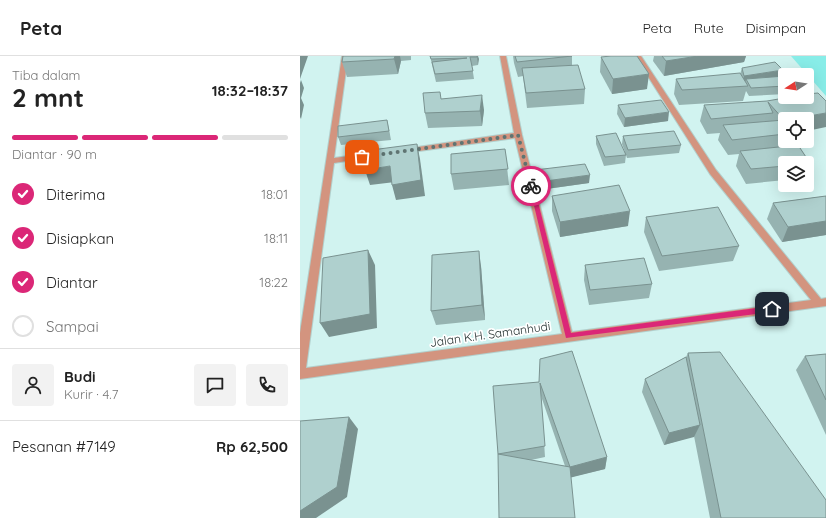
<!DOCTYPE html>
<html lang="id">
<head>
<meta charset="utf-8">
<style>
	body { margin:0; font-family:Quicksand,sans-serif; background:#f2f2f2; color:#222; height:100vh; display:flex; flex-direction:column; font-size:15px; white-space:nowrap }
	* { box-sizing:border-box; margin:0 }
	p { font-size:13px; color:#767676 }
	.icon { flex:none; width:22px; height:22px; fill:none; stroke:currentColor; stroke-width:2; stroke-linecap:round; stroke-linejoin:round }
	.map { position:relative; flex:1; overflow:hidden }
	.sheet { display:flex; flex-direction:column; background:#fff; width:300px }
	.sheet>* { flex:none }
	.needle { width:26px; rotate:258deg }
	.controls { position:absolute; left:478px; top:12px; display:grid; gap:8px }
	.controls a { display:grid; place-items:center; width:36px; height:36px; border-radius:4px; background:#fff; box-shadow:0 4px 16px #0002; font-size:20px }
	.pin { position:absolute; display:grid; place-items:center; width:34px; height:34px; color:#fff; margin:-17px; border-radius:8px; box-shadow:0 2px 6px #0006 }
	.courier { position:absolute; display:grid; place-items:center; width:40px; height:40px; margin:-20px; border:3px solid #db2777; border-radius:50%; background:#fff; color:#222; box-shadow:0 1px 5px #0007 }
	.overview em { font-style:normal; font-weight:700 }
	.overview div { display:flex; flex-direction:column-reverse }
	.overview { display:flex; align-items:center; justify-content:space-between; height:68px; padding:0 12px }
	h1 { font-size:26px; font-weight:700; line-height:30px }
	.bar { display:grid; grid-template-columns:repeat(4,1fr); gap:6px 4px; align-content:center; height:48px; padding:0 12px }
	.bar i { height:5px; border-radius:3px; background:#e0e0e0 }
	.bar .on { background:#db2777 }
	.bar p { grid-column:span 4 }
	.line { display:flex; align-items:center; gap:10px; padding:0 12px; border-top:1px solid #e0e0e0 }
	.line div { flex:1 }
	.round { display:grid; place-items:center; flex:none; width:42px; height:42px; border-radius:4px; background:#f2f2f2 }
	ol { padding:0 12px; list-style:none }
	li { display:flex; align-items:center; gap:12px; height:44px }
	li p { margin-inline-start:auto }
	li .icon { padding:4px; border-radius:50%; background:#db2777; color:#fff; stroke-width:4 }
	li:last-child { color:#767676 }
	li i { width:22px; height:22px; border:2px solid #e0e0e0; border-radius:50% }
	header { display:flex; align-items:center; gap:24px; box-sizing:border-box; height:56px; padding:0 20px; background:#fff; border-bottom:1px solid #e0e0e0 }
	header strong { font-size:19px }
	nav { display:flex; gap:22px; margin-inline-start:auto; font-size:14px }
	main { display:flex; flex:1; min-height:0 }
	.map>svg:first-child { display:block }
	.green { fill:#88ede8 }
	.lines { fill:none; stroke-linecap:round; stroke-linejoin:round }
	.street-casing { stroke:#b2d0cd; stroke-width:2 }
	.street { fill:#d3947f; fill-rule:evenodd }
	.wall { fill:#96b3b1; fill-rule:evenodd }
	.shaded-wall { fill:#7a9290 }
	.building { fill:#afd0ce; stroke:#7a9290; fill-rule:evenodd }
	.route { fill:#db2777 }
	.done { stroke:#5f7472; stroke-width:4; stroke-dasharray:0 7.2 }
	.labels { text-anchor:middle; dominant-baseline:central; stroke-width:3.5; stroke-linejoin:round; paint-order:stroke }
	.street-label { font-size:12px; fill:#222f2e; stroke:#fff }
</style>
</head>
<body>
<header>
<strong>Peta</strong>
<nav><a>Peta</a><a>Rute</a><a>Disimpan</a></nav>
</header>
<main>
<section class="sheet">
<div class="overview"><div><h1>2 mnt</h1><p>Tiba dalam</p></div><em>18:32–18:37</em></div>
<div class="bar"><i class="on"></i><i class="on"></i><i class="on"></i><i></i><p>Diantar · 90 m</p></div>
<ol>
<li><svg class="icon" aria-label="check" viewBox="0 0 24 24"><path d="M5 12l5 5 9-10"/></svg>Diterima<p>18:01</p></li>
<li><svg class="icon" aria-label="check" viewBox="0 0 24 24"><path d="M5 12l5 5 9-10"/></svg>Disiapkan<p>18:11</p></li>
<li><svg class="icon" aria-label="check" viewBox="0 0 24 24"><path d="M5 12l5 5 9-10"/></svg>Diantar<p>18:22</p></li>
<li><i></i>Sampai</li>
</ol>
<div class="line" style="height:72px"><a class="round"><svg class="icon" aria-label="person" viewBox="0 0 24 24"><circle cx="12" cy="8" r="4"/><path d="M4 21q1-7 8-7t8 7"/></svg></a><div><b>Budi</b><p>Kurir · 4.7</p></div><a class="round"><svg class="icon" aria-label="chat" viewBox="0 0 24 24"><path d="M4 5h16v11H9l-5 4z"/></svg></a><a class="round"><svg class="icon" aria-label="phone" viewBox="0 0 24 24"><path d="M5 4h4l2 5-3 2q2 4 5 5l2-3 5 2v4C11 20 4 13 5 4z"/></svg></a></div>
<div class="line" style="height:52px"><div>Pesanan #7149</div><b>Rp 62,500</b></div>
</section>
<div class="map">
<svg width="526" height="462" viewBox="0 0 526 462">
	<rect width="100%" height="100%" fill="#d1f3f0"/>
	<path class="green" d="M 491,0 L 526,0 L 526,40 Z"/>
	<g class="lines">
		<defs>
			<path id="street" d="M 42,0 L 48,0 L 34,102 L 78,96 L 82,98 L 78,100 L 34,107 L 6,312 L 262,278 L 215,82 L 104,97 L 100,95 L 104,93 L 214,77 L 200,0 L 206,0 L 222,79 L 272,276 L 511,244 L 410,118 L 335,0 L 341,0 L 416,114 L 521,243 L 526,242 L 526,250 L 0,323 L 0,277 Z"/>
		</defs>
		<use href="#street" class="street-casing"/>
		<use href="#street" class="street"/>
	</g>
	<g class="wall">
		<path d="M 43,0 L 111,0 L 111,4 L 101,5 L 98,18 L 47,21 L 42,6 Z"/>
		<path d="M 130,0 L 178,0 L 178,9 L 172,10 L 174,23 L 136,26 Z"/>
		<path d="M 213,0 L 272,0 L 272,9 L 285,33 L 284,48 L 227,52 L 223,20 L 218,21 L 214,7 Z"/>
		<path d="M 354,0 L 446,0 L 444,6 L 364,20 L 353,5 Z"/>
		<path d="M 301,1 L 347,33 L 312,38 L 300,16 Z"/>
		<path d="M 442,12 L 481,20 L 485,20 L 485,38 L 449,40 L 446,35 L 443,45 L 379,49 L 374,38 L 376,23 L 440,18 Z"/>
		<path d="M 141,43 L 184,54 L 182,70 L 128,72 L 125,57 Z"/>
		<path d="M 467,45 L 485,63 L 485,85 L 493,85 L 491,90 L 510,107 L 507,114 L 507,107 L 485,107 L 485,124 L 446,128 L 436,110 L 439,98 L 428,99 L 418,84 L 420,77 L 407,78 L 400,65 L 404,49 Z"/>
		<path d="M 318,49 L 368,65 L 324,71 L 317,58 Z"/>
		<path d="M 87,64 L 89,73 L 91,84 L 41,89 L 38,81 Z"/>
		<path d="M 296,80 L 325,96 L 322,88 L 323,80 L 381,89 L 379,97 L 327,102 L 326,99 L 325,107 L 304,110 L 296,88 Z"/>
		<path d="M 205,93 L 209,129 L 154,134 L 151,118 Z"/>
		<path d="M 235,114 L 289,127 L 239,134 L 236,123 Z"/>
		<path d="M 252,140 L 328,170 L 260,181 L 252,155 Z"/>
		<path d="M 526,140 L 526,179 L 482,186 L 467,163 L 473,147 Z"/>
		<path d="M 346,161 L 439,190 L 433,205 L 359,215 L 344,176 Z"/>
		<path d="M 285,209 L 352,228 L 349,242 L 289,249 L 284,224 Z"/>
		<path d="M 181,210 L 185,264 L 136,269 L 131,255 Z"/>
		<path d="M 388,297 L 526,462 L 410,462 L 394,380 L 364,389 L 342,336 L 345,323 L 386,301 Z"/>
		<path d="M 526,298 L 526,379 L 496,314 L 505,300 Z"/>
		<path d="M 239,326 L 307,401 L 305,413 L 271,421 L 198,398 ZM 241,340 L 265,410 L 231,404 L 245,401 Z"/>
	</g>
	<g class="shaded-wall">
		<path d="M 0,0 L 8,0 L 0,23 Z"/>
		<path d="M 95,0 L 100,0 L 101,5 L 98,18 L 94,3 Z"/>
		<path d="M 177,0 L 178,0 L 179,3 L 178,9 Z"/>
		<path d="M 398,0 L 446,0 L 444,6 L 364,20 L 366,5 Z"/>
		<path d="M 483,14 L 480,22 L 446,23 L 445,28 L 442,28 L 444,20 Z"/>
		<path d="M 349,18 L 347,33 L 312,38 L 313,23 Z"/>
		<path d="M 1,24 L 4,32 L 1,42 L 4,49 L 1,63 L 0,61 L 0,27 Z"/>
		<path d="M 182,39 L 184,54 L 182,70 L 180,55 Z"/>
		<path d="M 369,56 L 368,65 L 324,71 L 325,62 Z"/>
		<path d="M 526,57 L 526,71 L 507,75 L 507,63 L 491,63 Z"/>
		<path d="M 117,88 L 120,103 L 125,140 L 96,144 L 92,129 Z"/>
		<path d="M 90,110 L 95,126 L 70,129 L 65,114 Z"/>
		<path d="M 290,119 L 289,127 L 239,134 L 238,126 Z"/>
		<path d="M 330,155 L 328,170 L 260,181 L 260,166 Z"/>
		<path d="M 526,165 L 526,179 L 482,186 L 488,171 Z"/>
		<path d="M 68,194 L 75,209 L 77,272 L 29,281 L 20,267 Z"/>
		<path d="M 179,195 L 181,210 L 185,264 L 182,249 Z"/>
		<path d="M 49,361 L 58,373 L 47,441 L 16,462 L 0,462 L 0,455 Z"/>
		<path d="M 400,369 L 394,381 L 364,389 L 369,377 Z"/>
		<path d="M 307,401 L 305,413 L 269,422 L 270,411 Z"/>
	</g>
	<g class="building">
		<path d="M 43,0 L 95,0 L 94,3 L 42,6 Z"/>
		<path d="M 130,0 L 177,0 L 177,1 L 170,1 L 173,15 L 135,18 L 132,6 L 167,2 L 131,3 Z"/>
		<path d="M 215,0 L 272,0 L 217,6 Z"/>
		<path d="M 311,0 L 337,0 L 349,18 L 313,23 L 301,1 Z"/>
		<path d="M 362,0 L 398,0 L 366,5 Z"/>
		<path d="M 475,6 L 483,14 L 444,20 L 442,12 Z"/>
		<path d="M 278,9 L 285,33 L 226,37 L 222,12 Z"/>
		<path d="M 440,17 L 448,30 L 382,34 L 376,23 Z"/>
		<path d="M 485,20 L 485,30 L 451,32 L 446,23 Z"/>
		<path d="M 140,36 L 141,43 L 182,39 L 180,55 L 125,57 L 123,37 Z"/>
		<path d="M 518,37 L 526,45 L 526,57 L 491,63 L 485,63 L 485,64 L 484,64 L 468,46 L 473,57 L 411,63 L 404,49 L 467,45 L 490,41 L 507,41 L 507,38 Z"/>
		<path d="M 361,44 L 369,56 L 325,62 L 318,49 Z"/>
		<path d="M 87,64 L 89,75 L 38,81 L 38,70 Z"/>
		<path d="M 484,64 L 485,65 L 485,78 L 432,84 L 423,69 Z"/>
		<path d="M 374,75 L 381,89 L 328,94 L 323,80 Z"/>
		<path d="M 316,77 L 326,99 L 305,101 L 296,80 Z"/>
		<path d="M 117,88 L 121,124 L 92,129 L 90,110 L 65,114 L 64,95 Z"/>
		<path d="M 498,89 L 510,107 L 485,107 L 485,110 L 451,113 L 440,95 Z"/>
		<path d="M 205,93 L 208,113 L 151,118 L 151,98 Z"/>
		<path d="M 285,108 L 290,119 L 238,126 L 235,114 Z"/>
		<path d="M 319,129 L 330,155 L 260,166 L 252,140 Z"/>
		<path d="M 526,140 L 526,165 L 488,171 L 473,147 Z"/>
		<path d="M 418,151 L 439,190 L 362,200 L 346,161 Z"/>
		<path d="M 68,194 L 70,258 L 20,267 L 23,202 Z"/>
		<path d="M 179,195 L 182,249 L 131,255 L 132,199 Z"/>
		<path d="M 344,202 L 352,228 L 290,234 L 285,209 Z"/>
		<path d="M 272,295 L 307,401 L 270,411 L 275,462 L 199,462 L 198,398 L 193,330 L 239,326 L 240,303 ZM 240,327 L 270,411 L 198,398 L 245,390 Z"/>
		<path d="M 420,296 L 526,444 L 526,462 L 421,462 L 388,297 Z"/>
		<path d="M 526,298 L 526,344 L 505,300 Z"/>
		<path d="M 386,301 L 400,369 L 369,377 L 345,323 Z"/>
		<path d="M 49,361 L 37,431 L 0,455 L 0,365 Z"/>
	</g>
	<path class="route" d="M 229,129 L 234,130 L 271,277 L 472,250 L 475,253 L 472,256 L 266,282 Z"/>
	<g class="lines">
		<path class="done" d="M 62,101 L 218,79 L 231,130"/>
	</g>
	<g class="labels">
		<g class="street-label">
			<text transform="translate(190 278) rotate(-8)">Jalan K.H. Samanhudi</text>
		</g>
	</g>
</svg>
<div class="controls">
<a><svg class="needle" viewBox="-14 -14 28 28"><path d="M0-13l5 13h-10z" fill="#e53935"/><path d="M0 13l5-13h-10z" fill="#767676"/></svg></a>
<a><svg class="icon" aria-label="locate" viewBox="0 0 24 24"><circle cx="12" cy="12" r="6"/><path d="M12 2v4M12 18v4M2 12h4M18 12h4"/></svg></a>
<a><svg class="icon" aria-label="layers" viewBox="0 0 24 24"><path d="M12 4l9 5-9 5-9-5zM3 14l9 5 9-5"/></svg></a>
</div>
<div class="pin" style="left:62px;top:101px;background:#ea580c"><svg class="icon" aria-label="bag" viewBox="0 0 24 24"><path d="M5 8h14l-1 12H6zM9 8a3 3 0 0 1 6 0"/></svg></div>
<div class="pin" style="left:472px;top:253px;background:#1f2937"><svg class="icon" aria-label="home" viewBox="0 0 24 24"><path d="M3 11l9-7 9 7M6 9v11h12V9"/></svg></div>
<div class="courier" style="left:231px;top:130px"><svg class="icon" aria-label="bike" viewBox="0 0 24 24"><circle cx="6" cy="16" r="4"/><circle cx="18" cy="16" r="4"/><path d="M6 16l4-8h5l3 8M10 8l3 8H6M13 5h3"/></svg></div>
</div>
</main>
</body>
</html>
